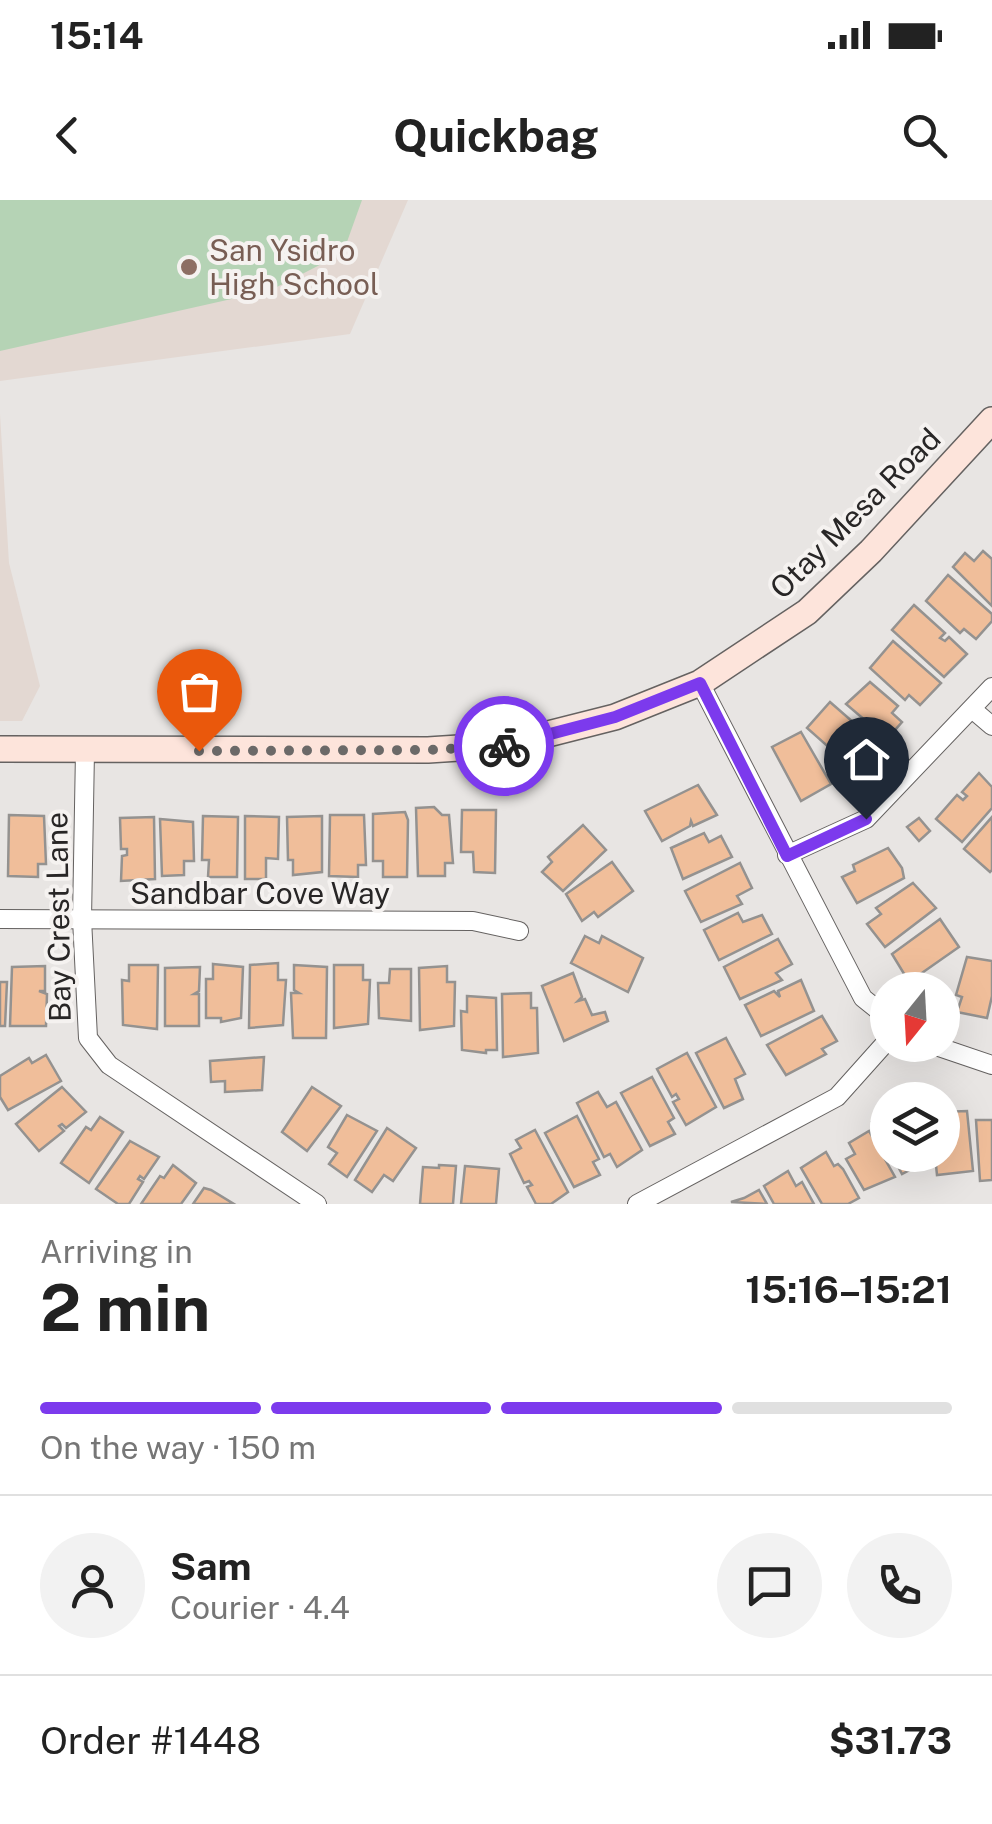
<!DOCTYPE html>
<html lang="en">
<head>
<meta charset="utf-8">
<style>
	body { margin:0; font-family:"Public Sans",sans-serif; background:#f2f2f2; color:#222; height:100vh; display:flex; flex-direction:column; font-size:38px; white-space:nowrap }
	* { box-sizing:border-box; margin:0 }
	p { font-size:32px; color:#767676 }
	.icon { flex:none; width:55px; height:55px; fill:none; stroke:currentColor; stroke-width:2; stroke-linecap:round; stroke-linejoin:round }
	.map { position:relative; height:1004px; overflow:hidden }
	.side { display:flex; flex-direction:column; background:#fff; flex:1 }
	.side>* { flex:none }
	.needle { width:65px; rotate:198deg }
	.controls { position:absolute; left:870px; top:772px; display:grid; gap:20px }
	.controls a { display:grid; place-items:center; width:90px; height:90px; border-radius:50%; background:#fff; box-shadow:0 10px 40px #0002; font-size:50px }
	.pin { position:absolute; display:grid; place-items:center; width:85px; height:85px; color:#fff; margin:-102px -42px; border-radius:50% 50% 50% 0; rotate:-45deg; box-shadow:0 0 10px #0007 }
	.pin .icon { rotate:45deg }
	.courier { position:absolute; display:grid; place-items:center; width:100px; height:100px; margin:-50px; border:8px solid #7c3aed; border-radius:50%; background:#fff; color:#222; box-shadow:0 2px 12px #0007 }
	.headline em { font-style:normal; font-weight:700 }
	.headline div { display:flex; flex-direction:column-reverse }
	.headline { display:flex; align-items:center; justify-content:space-between; height:170px; padding:0 40px }
	h1 { font-size:65px; font-weight:700; line-height:75px }
	.bar { display:grid; grid-template-columns:repeat(4,1fr); gap:15px 10px; align-content:center; height:120px; padding:0 40px }
	.bar i { height:12px; border-radius:8px; background:#e0e0e0 }
	.bar .current { background:#7c3aed }
	.bar p { grid-column:span 4 }
	.line { display:flex; align-items:center; gap:25px; padding:0 40px; border-top:2px solid #e0e0e0 }
	.line div { flex:1 }
	.round { display:grid; place-items:center; flex:none; width:105px; height:105px; border-radius:52px; background:#f2f2f2 }
	.status { display:flex; justify-content:space-between; align-items:center; height:70px; padding:0 50px; background:#fff; direction:ltr }
	.status svg { height:28px; fill:currentColor }
	header { display:flex; justify-content:space-between; align-items:center; height:130px; padding:0 40px; background:#fff; font-size:45px; font-weight:700 }
	.map>svg:first-child { display:block }
	.built { fill:#e3d8d2 }
	.green { fill:#b5d3b5 }
	.building { fill:#f0be9a; stroke:#949290; stroke-width:2.5 }
	.lines { fill:none; stroke-linecap:round; stroke-linejoin:round }
	.minor-casing { stroke:#656261; stroke-width:20 }
	.secondary-casing { stroke:#656261; stroke-width:28 }
	.minor { stroke:#fff; stroke-width:18 }
	.secondary { stroke:#fde4db; stroke-width:25 }
	.done { stroke:#6b6968; stroke-width:10; stroke-dasharray:0 18 }
	.route { stroke:#7c3aed; stroke-width:12 }
	.education-dot { fill:#8d6e63; stroke:#f5f2f0; stroke-width:4 }
	.labels { text-anchor:middle; dominant-baseline:central; stroke-width:8; stroke-linejoin:round; paint-order:stroke }
	.education-label { font-size:30px; fill:#785e54; stroke:#f5f2f0; text-anchor:start }
	.street-label { font-size:30px; fill:#282626; stroke:#f5f2f0 }
</style>
</head>
<body>
<div class="status"><b>15:14</b><svg viewBox="0 0 49 12"><path d="M0 12V9h3v3zM5 12V6h3v6zM10 12V3h3v9zM15 12V0h3v12zM26 1h20v11H26zM47 4h2v5h-2z"/></svg></div>
<header><svg class="icon" aria-label="back" viewBox="0 0 24 24"><path d="M15 5l-7 7 7 7"/></svg>Quickbag<svg class="icon" aria-label="search" viewBox="0 0 24 24"><circle cx="10" cy="10" r="6"/><path d="M15 15l6 6"/></svg></header>
<div class="map">
<svg width="992" height="1004" viewBox="0 0 992 1004">
	<rect width="100%" height="100%" fill="#e8e5e3"/>
	<g class="built">
		<path d="M 0,0 L 408,0 L 350,134 L 0,181 Z"/>
		<path d="M 0,214 L 9,363 L 40,486 L 22,521 L 0,521 Z"/>
	</g>
	<path class="green" d="M 0,0 L 362,0 L 343,53 L 271,90 L 0,151 Z"/>
	<g class="building">
		<path d="M 983,351 L 992,359 L 992,406 L 953,367 L 965,353 L 974,361 Z"/>
		<path d="M 948,375 L 992,414 L 992,421 L 976,439 L 964,429 L 960,433 L 926,401 Z"/>
		<path d="M 914,405 L 945,433 L 940,438 L 945,441 L 949,437 L 967,454 L 944,477 L 892,430 Z"/>
		<path d="M 893,441 L 941,483 L 920,505 L 909,495 L 905,500 L 870,468 Z"/>
		<path d="M 870,482 L 898,506 L 892,513 L 902,522 L 887,539 L 846,504 Z"/>
		<path d="M 830,502 L 877,543 L 856,565 L 845,555 L 842,559 L 807,528 Z"/>
		<path d="M 801,532 L 831,584 L 801,601 L 772,547 Z"/>
		<path d="M 979,573 L 992,587 L 992,608 L 962,642 L 936,619 L 957,595 L 963,600 L 967,596 L 962,592 Z"/>
		<path d="M 698,585 L 717,615 L 693,626 L 691,621 L 690,626 L 662,641 L 645,611 Z"/>
		<path d="M 434,607 L 442,615 L 449,615 L 453,663 L 445,663 L 445,676 L 418,676 L 416,608 Z"/>
		<path d="M 462,610 L 496,610 L 495,673 L 474,672 L 473,652 L 461,652 Z"/>
		<path d="M 405,612 L 408,620 L 407,677 L 383,677 L 383,661 L 373,661 L 373,614 Z"/>
		<path d="M 9,615 L 44,616 L 46,664 L 38,664 L 38,677 L 8,676 Z"/>
		<path d="M 330,615 L 364,615 L 366,665 L 358,665 L 358,677 L 329,676 Z"/>
		<path d="M 203,616 L 238,617 L 237,677 L 208,677 L 209,660 L 202,660 Z"/>
		<path d="M 245,616 L 279,617 L 278,659 L 266,658 L 266,679 L 245,679 Z"/>
		<path d="M 322,616 L 322,672 L 293,675 L 293,660 L 288,660 L 287,617 Z"/>
		<path d="M 154,617 L 155,679 L 121,681 L 122,656 L 127,655 L 127,649 L 121,649 L 120,618 Z"/>
		<path d="M 992,617 L 992,670 L 990,672 L 964,649 Z"/>
		<path d="M 919,618 L 930,631 L 919,641 L 907,627 Z"/>
		<path d="M 160,619 L 193,622 L 194,661 L 184,661 L 184,675 L 162,676 Z"/>
		<path d="M 583,625 L 606,650 L 563,691 L 542,672 L 552,662 L 548,657 Z"/>
		<path d="M 704,633 L 709,642 L 721,636 L 732,657 L 683,679 L 671,648 Z"/>
		<path d="M 888,648 L 902,668 L 904,678 L 857,703 L 842,677 L 855,671 L 853,665 Z"/>
		<path d="M 612,662 L 633,691 L 598,717 L 594,712 L 582,721 L 566,694 Z"/>
		<path d="M 740,663 L 752,688 L 737,696 L 742,704 L 701,722 L 685,691 Z"/>
		<path d="M 913,683 L 936,708 L 885,747 L 867,724 L 881,714 L 876,708 Z"/>
		<path d="M 738,713 L 743,722 L 762,715 L 772,734 L 719,760 L 704,730 Z"/>
		<path d="M 940,719 L 959,747 L 909,782 L 892,754 Z"/>
		<path d="M 585,736 L 599,743 L 602,736 L 643,758 L 628,792 L 571,763 Z"/>
		<path d="M 778,739 L 792,764 L 776,773 L 782,780 L 740,799 L 724,767 Z"/>
		<path d="M 967,757 L 992,761 L 992,796 L 987,818 L 957,812 L 962,797 L 956,795 Z"/>
		<path d="M 278,763 L 278,780 L 286,780 L 283,825 L 249,828 L 250,765 Z"/>
		<path d="M 213,764 L 243,767 L 241,818 L 221,822 L 221,818 L 206,818 L 206,779 L 213,779 Z"/>
		<path d="M 129,765 L 158,765 L 157,829 L 123,825 L 122,780 L 129,781 Z"/>
		<path d="M 294,765 L 327,767 L 326,838 L 293,838 L 291,793 L 299,793 L 294,790 Z"/>
		<path d="M 334,765 L 363,765 L 363,780 L 370,780 L 368,824 L 334,828 Z"/>
		<path d="M 45,766 L 45,791 L 39,791 L 47,794 L 46,826 L 10,826 L 12,767 Z"/>
		<path d="M 447,766 L 447,782 L 455,782 L 454,826 L 420,830 L 419,768 Z"/>
		<path d="M 200,767 L 199,791 L 194,794 L 199,794 L 199,826 L 165,826 L 165,768 Z"/>
		<path d="M 390,769 L 411,769 L 411,821 L 379,818 L 378,783 L 389,783 Z"/>
		<path d="M 573,773 L 582,797 L 578,801 L 585,799 L 592,815 L 605,812 L 608,821 L 564,841 L 542,786 Z"/>
		<path d="M 801,780 L 814,811 L 761,836 L 745,805 L 774,791 L 780,797 L 778,791 Z"/>
		<path d="M 0,782 L 7,782 L 5,826 L 0,826 Z"/>
		<path d="M 531,793 L 531,808 L 537,808 L 538,853 L 503,857 L 502,794 Z"/>
		<path d="M 467,796 L 496,798 L 497,850 L 486,850 L 486,853 L 462,850 L 461,811 L 467,812 Z"/>
		<path d="M 822,816 L 837,841 L 822,849 L 826,854 L 786,875 L 767,845 Z"/>
		<path d="M 726,838 L 745,874 L 735,879 L 743,899 L 724,908 L 696,853 Z"/>
		<path d="M 687,853 L 716,907 L 686,925 L 673,902 L 679,899 L 676,894 L 672,897 L 657,869 Z"/>
		<path d="M 46,855 L 61,881 L 8,910 L 0,897 L 0,876 L 29,858 L 32,863 Z"/>
		<path d="M 264,857 L 262,890 L 225,892 L 225,881 L 211,882 L 210,861 Z"/>
		<path d="M 652,877 L 674,918 L 668,922 L 675,934 L 650,946 L 621,893 Z"/>
		<path d="M 62,887 L 86,912 L 66,928 L 62,924 L 59,926 L 64,931 L 39,951 L 16,924 Z"/>
		<path d="M 312,887 L 341,906 L 307,951 L 282,932 Z"/>
		<path d="M 598,892 L 607,907 L 616,902 L 642,950 L 617,967 L 610,954 L 604,957 L 577,903 Z"/>
		<path d="M 967,911 L 973,971 L 937,975 L 935,955 L 942,955 L 942,912 Z"/>
		<path d="M 888,914 L 888,947 L 872,922 Z"/>
		<path d="M 347,915 L 377,931 L 347,977 L 329,964 L 337,953 L 328,947 Z"/>
		<path d="M 577,916 L 599,959 L 593,962 L 600,975 L 574,987 L 545,933 Z"/>
		<path d="M 100,917 L 123,932 L 89,983 L 61,963 L 86,927 L 91,930 Z"/>
		<path d="M 976,920 L 992,920 L 992,980 L 980,981 Z"/>
		<path d="M 387,928 L 416,948 L 393,981 L 384,975 L 372,992 L 355,980 Z"/>
		<path d="M 535,930 L 568,992 L 551,1004 L 536,1004 L 527,987 L 532,985 L 529,981 L 524,983 L 510,954 L 521,948 L 516,940 Z"/>
		<path d="M 869,931 L 895,977 L 864,990 L 846,959 L 855,954 L 849,943 Z"/>
		<path d="M 130,941 L 159,957 L 144,979 L 140,976 L 138,979 L 143,982 L 129,1004 L 118,1004 L 96,989 Z"/>
		<path d="M 826,952 L 834,966 L 838,964 L 843,969 L 859,998 L 848,1004 L 822,1004 L 801,968 Z"/>
		<path d="M 892,955 L 930,955 L 932,958 L 902,974 Z"/>
		<path d="M 173,965 L 196,983 L 181,1004 L 141,1004 L 160,976 L 164,978 Z"/>
		<path d="M 439,965 L 456,966 L 453,1004 L 420,1004 L 423,967 L 439,968 Z"/>
		<path d="M 465,966 L 499,969 L 496,1004 L 461,1004 Z"/>
		<path d="M 788,971 L 796,986 L 802,982 L 814,1004 L 774,1004 L 764,986 Z"/>
		<path d="M 204,988 L 211,990 L 234,1004 L 193,1004 Z"/>
		<path d="M 759,990 L 767,1004 L 731,1002 L 744,998 Z"/>
	</g>
	<g class="lines">
		<defs>
			<g id="minor">
				<path d="M 700,483 L 863,798 L 888,818"/>
				<path d="M 972,509 L 992,526"/>
				<path d="M 85,551 L 82,719 L 88,838 L 109,865 L 317,1004"/>
				<path d="M 787,655 L 866,619 L 992,487"/>
				<path d="M 0,719 L 473,721 L 519,731"/>
				<path d="M 933,845 L 992,865"/>
				<path d="M 637,1004 L 837,897 L 888,840"/>
			</g>
			<path id="secondary" d="M 0,549 L 428,550 L 505,545 L 615,517 L 700,483 L 807,412 L 871,351 L 992,220"/>
		</defs>
		<use href="#minor" class="minor-casing"/>
		<use href="#secondary" class="secondary-casing"/>
		<use href="#minor" class="minor"/>
		<use href="#secondary" class="secondary"/>
	</g>
	<g class="lines">
		<path class="done" d="M 199,551 L 428,550 L 504,546"/>
		<path class="route" d="M 504,546 L 615,517 L 700,483 L 787,656 L 866,619"/>
	</g>
	<circle class="education-dot" cx="189" cy="67" r="10"/>
	<g class="labels">
		<g class="education-label">
			<text x="209" y="50">San Ysidro<tspan x="209" dy="34">High School</tspan></text>
		</g>
		<g class="street-label">
			<text transform="translate(855 313) rotate(-45)">Otay Mesa Road</text>
			<text x="260" y="693">Sandbar Cove Way</text>
			<text transform="translate(58 717) rotate(-91)">Bay Crest Lane</text>
		</g>
	</g>
</svg>
<div class="controls">
<a><svg class="needle" viewBox="-14 -14 28 28"><path d="M0-13l5 13h-10z" fill="#e53935"/><path d="M0 13l5-13h-10z" fill="#767676"/></svg></a>
<a><svg class="icon" aria-label="layers" viewBox="0 0 24 24"><path d="M12 4l9 5-9 5-9-5zM3 14l9 5 9-5"/></svg></a>
</div>
<div class="pin" style="left:199px;top:551px;background:#ea580c"><svg class="icon" aria-label="bag" viewBox="0 0 24 24"><path d="M5 8h14l-1 12H6zM9 8a3 3 0 0 1 6 0"/></svg></div>
<div class="pin" style="left:866px;top:619px;background:#1f2937"><svg class="icon" aria-label="home" viewBox="0 0 24 24"><path d="M3 11l9-7 9 7M6 9v11h12V9"/></svg></div>
<div class="courier" style="left:504px;top:546px"><svg class="icon" aria-label="bike" viewBox="0 0 24 24"><circle cx="6" cy="16" r="4"/><circle cx="18" cy="16" r="4"/><path d="M6 16l4-8h5l3 8M10 8l3 8H6M13 5h3"/></svg></div>
</div>
<section class="side">
<div class="headline"><div><h1>2 min</h1><p>Arriving in</p></div><em>15:16–15:21</em></div>
<div class="bar"><i class="current"></i><i class="current"></i><i class="current"></i><i></i><p>On the way · 150 m</p></div>
<div class="line" style="height:180px"><a class="round"><svg class="icon" aria-label="person" viewBox="0 0 24 24"><circle cx="12" cy="8" r="4"/><path d="M4 21q1-7 8-7t8 7"/></svg></a><div><b>Sam</b><p>Courier · 4.4</p></div><a class="round"><svg class="icon" aria-label="chat" viewBox="0 0 24 24"><path d="M4 5h16v11H9l-5 4z"/></svg></a><a class="round"><svg class="icon" aria-label="phone" viewBox="0 0 24 24"><path d="M5 4h4l2 5-3 2q2 4 5 5l2-3 5 2v4C11 20 4 13 5 4z"/></svg></a></div>
<div class="line" style="height:130px"><div>Order #1448</div><b>$31.73</b></div>
</section>
</body>
</html>
